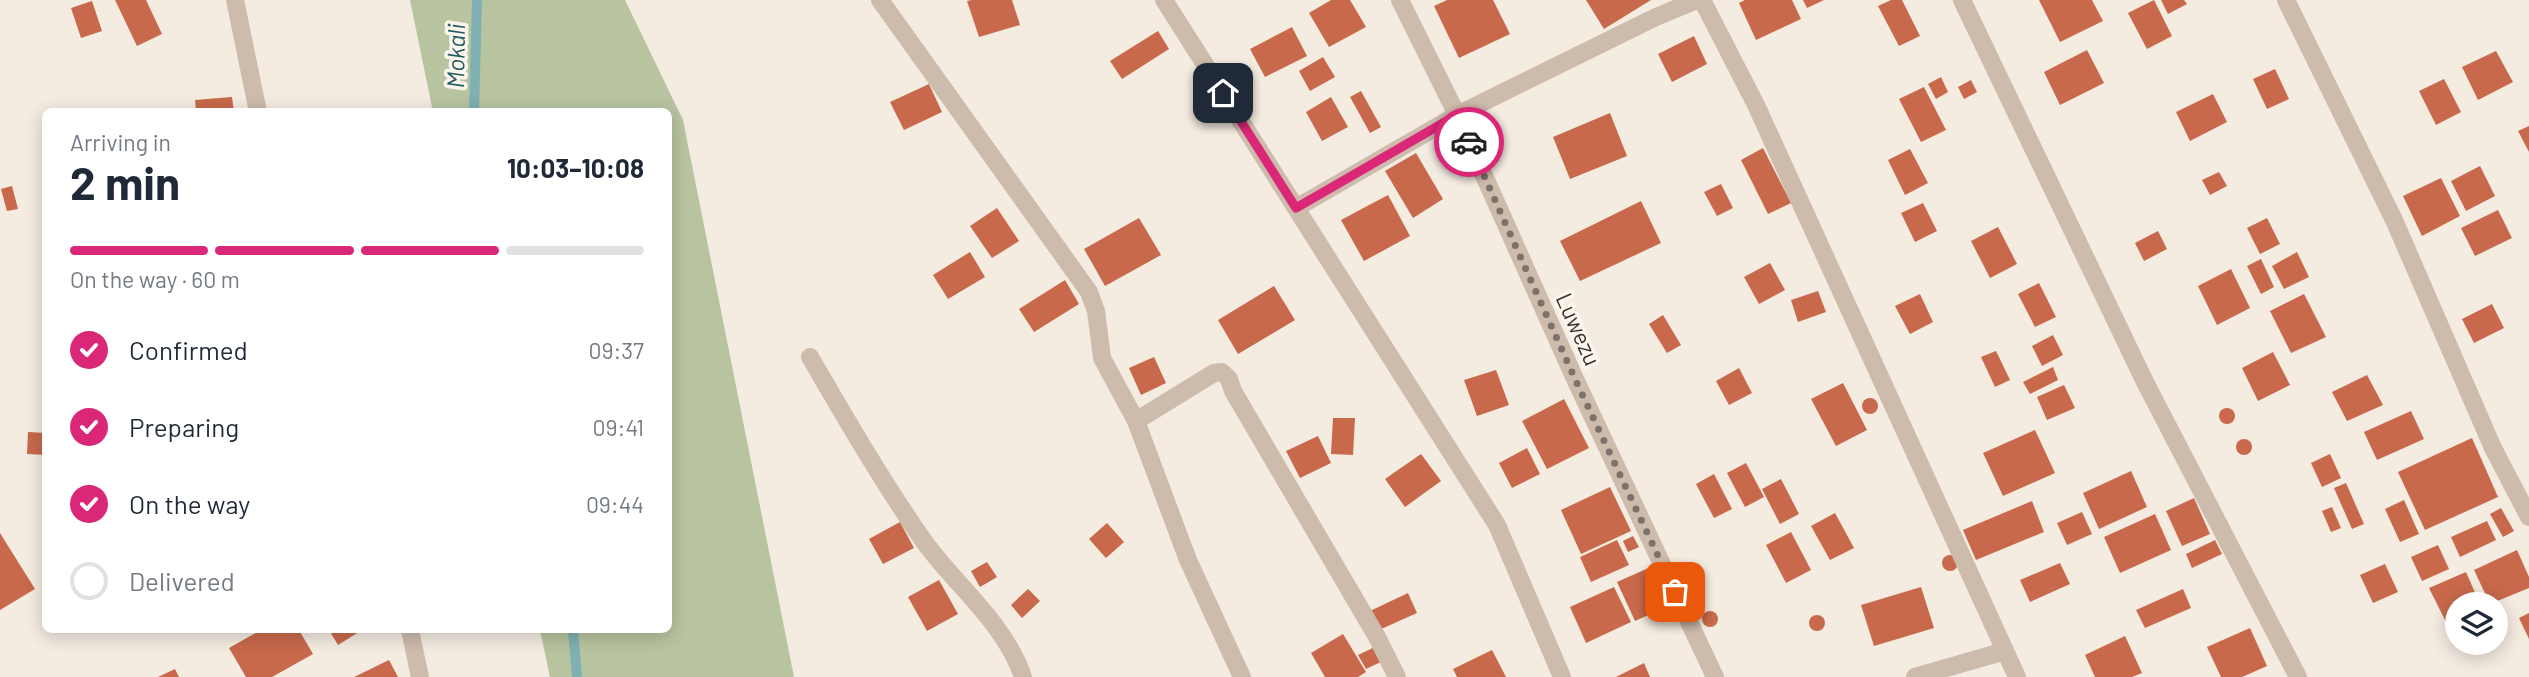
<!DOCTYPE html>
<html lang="en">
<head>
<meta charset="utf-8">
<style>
	body { margin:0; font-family:Barlow,sans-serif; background:#f6f6f7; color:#1f2937; height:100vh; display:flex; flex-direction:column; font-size:26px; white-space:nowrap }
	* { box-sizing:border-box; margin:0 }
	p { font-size:23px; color:#747a83 }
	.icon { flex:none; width:38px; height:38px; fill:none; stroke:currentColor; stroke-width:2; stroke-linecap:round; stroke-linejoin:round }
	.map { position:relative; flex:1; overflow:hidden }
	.drawer { position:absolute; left:42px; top:108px; width:630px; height:525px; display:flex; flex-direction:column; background:#fff; border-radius:10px; box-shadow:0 4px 18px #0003 }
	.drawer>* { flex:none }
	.controls { position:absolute; left:2445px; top:592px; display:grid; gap:14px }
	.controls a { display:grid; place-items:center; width:63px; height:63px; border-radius:50%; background:#fff; box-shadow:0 4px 18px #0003; font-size:35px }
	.pin { position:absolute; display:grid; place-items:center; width:60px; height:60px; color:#fff; margin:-30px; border-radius:14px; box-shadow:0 4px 10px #0006 }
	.courier { position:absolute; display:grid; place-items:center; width:70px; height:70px; margin:-35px; border:5px solid #db2777; border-radius:50%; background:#fff; color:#222; box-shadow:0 2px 9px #0007 }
	.headline em { font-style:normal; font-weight:700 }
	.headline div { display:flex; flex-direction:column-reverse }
	.headline { display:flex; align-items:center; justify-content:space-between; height:119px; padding:0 28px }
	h1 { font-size:46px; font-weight:700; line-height:52px }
	.bar { display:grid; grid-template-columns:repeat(4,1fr); gap:10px 7px; align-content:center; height:84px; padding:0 28px }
	.bar i { height:9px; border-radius:5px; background:#e0e1e3 }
	.bar .selected { background:#db2777 }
	.bar p { grid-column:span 4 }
	ol { padding:0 28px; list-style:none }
	li { display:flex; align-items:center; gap:21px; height:77px }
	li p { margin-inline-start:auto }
	li .icon { padding:7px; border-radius:50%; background:#db2777; color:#fff; stroke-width:4 }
	li:last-child { color:#747a83 }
	li i { width:38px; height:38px; border:4px solid #e0e1e3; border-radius:50% }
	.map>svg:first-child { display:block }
	.green { fill:#b8c4a0 }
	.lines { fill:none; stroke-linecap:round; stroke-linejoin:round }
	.stream { stroke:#7fb0b2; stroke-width:10 }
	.building { fill:#c8694b }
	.minor { stroke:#cdbbac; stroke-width:18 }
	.done { stroke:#7c716b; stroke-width:7; stroke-dasharray:0 12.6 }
	.route { stroke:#db2777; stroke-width:9 }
	.labels { text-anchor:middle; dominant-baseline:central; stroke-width:7; stroke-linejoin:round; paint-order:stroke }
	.street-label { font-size:23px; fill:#3b302b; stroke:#fbf5ee }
	.water-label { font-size:24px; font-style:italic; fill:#1f5a5e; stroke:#fbf5ee }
</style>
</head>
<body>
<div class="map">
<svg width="2529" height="677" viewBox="0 0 2529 677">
	<rect width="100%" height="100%" fill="#f4ebe1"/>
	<path class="green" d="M 410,0 L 625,0 L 683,120 L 794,677 L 550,677 L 540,630 L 668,630 L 668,112 L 433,112 Z"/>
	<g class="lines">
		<g class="stream">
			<path d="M 474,112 L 477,0"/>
			<path d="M 573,630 L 577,677"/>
		</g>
	</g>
	<g class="building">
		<path d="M 115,0 L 146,0 L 162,34 L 137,46 Z"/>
		<path d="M 971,0 L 1012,0 L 1020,25 L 979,37 L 967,1 Z"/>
		<path d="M 1331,0 L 1350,0 L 1366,27 L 1329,47 L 1309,13 Z"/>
		<path d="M 1447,0 L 1493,0 L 1510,34 L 1459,58 L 1434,6 Z"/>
		<path d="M 1586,0 L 1651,0 L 1604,29 Z"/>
		<path d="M 1745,0 L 1792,0 L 1801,19 L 1756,40 L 1739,3 Z"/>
		<path d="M 1803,0 L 1824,0 L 1807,8 Z"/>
		<path d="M 1891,0 L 1902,0 L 1920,36 L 1899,46 L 1878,6 Z"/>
		<path d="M 2039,0 L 2092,0 L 2103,21 L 2060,42 Z"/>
		<path d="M 2154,0 L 2172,36 L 2147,49 L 2128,13 Z"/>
		<path d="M 2161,0 L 2184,0 L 2187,4 L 2168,14 Z"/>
		<path d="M 92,1 L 102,31 L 81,38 L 71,8 Z"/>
		<path d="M 1292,27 L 1307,56 L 1265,77 L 1250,49 Z"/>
		<path d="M 1158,31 L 1169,49 L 1122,79 L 1110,61 Z"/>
		<path d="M 1694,36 L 1707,64 L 1672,82 L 1658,54 Z"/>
		<path d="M 2087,50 L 2104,83 L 2060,105 L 2044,72 Z"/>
		<path d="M 2496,51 L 2513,82 L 2478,100 L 2462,67 Z"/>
		<path d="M 1323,57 L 1335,77 L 1310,91 L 1299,71 Z"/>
		<path d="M 2275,69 L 2289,99 L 2267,109 L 2253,79 Z"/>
		<path d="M 1941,77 L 1948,92 L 1936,99 L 1928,84 Z"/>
		<path d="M 2444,79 L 2461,112 L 2436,125 L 2419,91 Z"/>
		<path d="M 1971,80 L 1977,92 L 1964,99 L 1958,87 Z"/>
		<path d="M 929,84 L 942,112 L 904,130 L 890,102 Z"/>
		<path d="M 1924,87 L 1946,130 L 1921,142 L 1899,99 Z"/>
		<path d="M 1361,91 L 1381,127 L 1370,133 L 1350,97 Z"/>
		<path d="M 2213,94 L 2227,122 L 2190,141 L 2176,112 Z"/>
		<path d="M 232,97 L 234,112 L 196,112 L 195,100 Z"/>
		<path d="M 1331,97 L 1348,127 L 1322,141 L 1306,112 Z"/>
		<path d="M 1610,113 L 1627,156 L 1570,179 L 1553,137 Z"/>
		<path d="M 2529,126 L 2529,152 L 2518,131 Z"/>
		<path d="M 1763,148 L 1791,203 L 1768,214 L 1741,160 Z"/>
		<path d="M 1910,149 L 1928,183 L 1905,195 L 1888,160 Z"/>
		<path d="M 1416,153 L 1443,199 L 1413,218 L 1385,171 Z"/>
		<path d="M 2480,166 L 2495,196 L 2466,211 L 2451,181 Z"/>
		<path d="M 2219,172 L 2227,186 L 2210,195 L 2202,180 Z"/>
		<path d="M 2441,178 L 2460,216 L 2422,236 L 2403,196 Z"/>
		<path d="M 1721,184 L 1733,208 L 1717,216 L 1704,192 Z"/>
		<path d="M 12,186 L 18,209 L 7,211 L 1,189 Z"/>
		<path d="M 1388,195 L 1410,236 L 1364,261 L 1341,220 Z"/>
		<path d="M 1641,201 L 1661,243 L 1580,281 L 1560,241 Z"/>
		<path d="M 1923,203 L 1937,231 L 1915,242 L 1901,213 Z"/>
		<path d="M 997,208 L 1019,241 L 992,258 L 970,226 Z"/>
		<path d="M 2498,210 L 2512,238 L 2475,256 L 2461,228 Z"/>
		<path d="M 1139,218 L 1161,255 L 1105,286 L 1084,249 Z"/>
		<path d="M 2267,218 L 2280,244 L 2260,254 L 2247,228 Z"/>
		<path d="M 1998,227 L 2017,264 L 1990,278 L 1971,241 Z"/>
		<path d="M 2158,231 L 2167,249 L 2144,261 L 2135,243 Z"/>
		<path d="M 970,252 L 985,277 L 948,299 L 933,275 Z"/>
		<path d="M 2297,252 L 2309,277 L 2284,289 L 2272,266 Z"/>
		<path d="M 2261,259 L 2274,287 L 2261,294 L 2247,266 Z"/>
		<path d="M 1770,263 L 1785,290 L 1759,304 L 1744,277 Z"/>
		<path d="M 2231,269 L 2250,308 L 2217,325 L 2198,286 Z"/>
		<path d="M 1065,280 L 1079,304 L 1034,332 L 1019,309 Z"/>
		<path d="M 2039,283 L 2056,317 L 2035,327 L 2018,294 Z"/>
		<path d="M 1274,286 L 1295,320 L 1238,354 L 1218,320 Z"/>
		<path d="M 1818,291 L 1826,312 L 1798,322 L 1791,300 Z"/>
		<path d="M 1920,294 L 1933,322 L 1910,334 L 1895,306 Z"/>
		<path d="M 2304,294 L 2326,337 L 2291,353 L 2270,311 Z"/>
		<path d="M 2492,304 L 2504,328 L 2474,343 L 2462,319 Z"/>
		<path d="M 1663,315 L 1681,345 L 1667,353 L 1649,324 Z"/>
		<path d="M 2053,335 L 2063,355 L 2042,366 L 2032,346 Z"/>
		<path d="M 1996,351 L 2010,380 L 1995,387 L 1981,357 Z"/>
		<path d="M 2273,352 L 2290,385 L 2258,401 L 2242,368 Z"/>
		<path d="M 1154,357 L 1166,383 L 1141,395 L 1129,368 Z"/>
		<path d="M 2053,367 L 2058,380 L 2030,394 L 2023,382 Z"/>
		<path d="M 1739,368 L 1752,393 L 1729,405 L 1716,381 Z"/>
		<path d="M 1496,370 L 1509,405 L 1477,416 L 1464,380 Z"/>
		<path d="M 2367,375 L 2383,405 L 2347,421 L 2332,392 Z"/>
		<path d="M 1843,383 L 1867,430 L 1836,446 L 1811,399 Z"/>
		<path d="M 2064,385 L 2075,408 L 2047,420 L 2037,397 Z"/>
		<circle cx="1870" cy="406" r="8"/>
		<path d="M 1564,399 L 1589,448 L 1547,469 L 1522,421 Z"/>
		<circle cx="2227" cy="416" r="8"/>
		<path d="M 2411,411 L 2424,439 L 2377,460 L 2364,432 Z"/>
		<path d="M 1333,418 L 1355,418 L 1353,455 L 1331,454 Z"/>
		<path d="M 2035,430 L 2055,473 L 2003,496 L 1983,453 Z"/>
		<path d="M 28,432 L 46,433 L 46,455 L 27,454 Z"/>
		<path d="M 1318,436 L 1331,463 L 1300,478 L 1286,451 Z"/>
		<path d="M 2472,438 L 2498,497 L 2425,530 L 2398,472 Z"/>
		<circle cx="2244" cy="447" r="8"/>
		<path d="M 1527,448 L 1540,474 L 1512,488 L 1499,463 Z"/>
		<path d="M 1421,454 L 1441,481 L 1405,507 L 1385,479 Z"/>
		<path d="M 2330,454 L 2341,478 L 2322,487 L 2311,463 Z"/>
		<path d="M 1746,463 L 1764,497 L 1745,507 L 1727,473 Z"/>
		<path d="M 2131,471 L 2147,507 L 2099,529 L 2083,493 Z"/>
		<path d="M 1714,474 L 1732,509 L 1714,518 L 1696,484 Z"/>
		<path d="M 1781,479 L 1799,514 L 1780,524 L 1762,489 Z"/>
		<path d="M 2346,483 L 2364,524 L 2352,529 L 2334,488 Z"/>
		<path d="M 1610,487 L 1631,531 L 1581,554 L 1561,510 Z"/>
		<path d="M 2194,498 L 2210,534 L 2182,546 L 2166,511 Z"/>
		<path d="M 2404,500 L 2419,534 L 2400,542 L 2385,509 Z"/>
		<path d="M 2032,501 L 2044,532 L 1976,560 L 1963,530 Z"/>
		<path d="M 2332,507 L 2341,528 L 2331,532 L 2322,511 Z"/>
		<path d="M 2501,508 L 2514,531 L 2503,537 L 2490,514 Z"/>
		<path d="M 2082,512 L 2092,534 L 2067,545 L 2057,523 Z"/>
		<path d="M 1835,513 L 1854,548 L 1830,560 L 1811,526 Z"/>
		<path d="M 2155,514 L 2171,550 L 2120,573 L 2104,537 Z"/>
		<path d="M 2487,521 L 2496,540 L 2460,557 L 2451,537 Z"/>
		<path d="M 900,522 L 914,548 L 883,564 L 869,539 Z"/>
		<path d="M 1107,523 L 1124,542 L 1106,558 L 1089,539 Z"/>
		<path d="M 1791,532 L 1811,570 L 1786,583 L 1766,545 Z"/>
		<path d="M 0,533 L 35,589 L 0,610 Z"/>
		<path d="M 1633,536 L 1639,547 L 1628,552 L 1623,541 Z"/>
		<path d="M 1617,540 L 1629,565 L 1591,582 L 1580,557 Z"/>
		<path d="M 2215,540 L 2222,554 L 2192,568 L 2186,554 Z"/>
		<path d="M 2438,545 L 2449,569 L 2422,581 L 2411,557 Z"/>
		<path d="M 2517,550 L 2529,577 L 2529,588 L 2490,604 L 2474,570 Z"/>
		<circle cx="1950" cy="563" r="8"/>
		<path d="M 987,562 L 997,577 L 980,587 L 971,571 Z"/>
		<path d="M 2060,563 L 2070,584 L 2030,602 L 2020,580 Z"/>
		<path d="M 2385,564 L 2398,592 L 2373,603 L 2360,575 Z"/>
		<path d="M 1653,566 L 1671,605 L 1635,621 L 1617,582 Z"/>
		<path d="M 2466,572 L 2480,604 L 2457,604 L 2457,622 L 2448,626 L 2429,588 Z"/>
		<path d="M 939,580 L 958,614 L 927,631 L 908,597 Z"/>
		<path d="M 1614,587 L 1631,622 L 1586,643 L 1570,607 Z"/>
		<path d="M 1921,587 L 1934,628 L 1874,646 L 1861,605 Z"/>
		<path d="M 1028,589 L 1040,601 L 1022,618 L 1011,605 Z"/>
		<path d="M 2183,589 L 2191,608 L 2145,628 L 2136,610 Z"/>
		<path d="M 1408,593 L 1417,613 L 1379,630 L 1370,611 Z"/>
		<circle cx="1710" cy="619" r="8"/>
		<path d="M 2529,613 L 2529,639 L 2519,618 Z"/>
		<circle cx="1817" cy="623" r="8"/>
		<path d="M 2250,628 L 2267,666 L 2242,677 L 2221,677 L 2207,647 Z"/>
		<path d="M 261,630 L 299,630 L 313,654 L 272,677 L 246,677 L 229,648 Z"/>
		<path d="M 329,630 L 362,630 L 338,645 Z"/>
		<path d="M 1343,634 L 1366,672 L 1358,677 L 1325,677 L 1311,653 Z"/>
		<path d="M 2125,636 L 2142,673 L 2132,677 L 2095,677 L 2085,655 Z"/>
		<path d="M 1377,646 L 1385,660 L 1366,669 L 1358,655 Z"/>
		<path d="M 1492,650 L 1506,677 L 1457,677 L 1453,669 Z"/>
		<path d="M 389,660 L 398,677 L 354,677 Z"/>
		<path d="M 1644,663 L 1650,677 L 1616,677 Z"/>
		<path d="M 175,669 L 179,677 L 158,677 Z"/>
	</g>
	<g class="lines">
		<g class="minor">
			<path d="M 235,0 L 258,112"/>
			<path d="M 880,0 L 1089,292 L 1096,311 L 1102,358 L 1136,421 L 1188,560 L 1242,677"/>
			<path d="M 1164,0 L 1497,525 L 1562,677"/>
			<path d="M 1400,0 L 1457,115 L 1575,379 L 1715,677"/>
			<path d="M 1702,0 L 1756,105 L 2017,677"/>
			<path d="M 1962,0 L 2145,382 L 2298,677"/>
			<path d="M 2286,0 L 2394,220 L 2493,448 L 2529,517"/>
			<path d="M 1296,208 L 1457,115 L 1656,17 L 1697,0"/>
			<path d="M 810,357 C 846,419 882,481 923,540 C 955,585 1005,623 1023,677"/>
			<path d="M 1136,421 L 1214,373 L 1222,372 L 1229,379 L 1233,391 L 1377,637 L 1397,677"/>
			<path d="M 410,630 L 420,677"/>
			<path d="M 1915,677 L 2005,651"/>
		</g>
	</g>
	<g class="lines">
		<path class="done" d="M 1469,142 L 1575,379 L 1675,592"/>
		<path class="route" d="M 1223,93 L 1296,208 L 1457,115 L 1469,142"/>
	</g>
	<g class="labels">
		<g class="street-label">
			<text transform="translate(1579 329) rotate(66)">Luwezu</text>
		</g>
		<g class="water-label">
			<text transform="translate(455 56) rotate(-89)">Mokali</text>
		</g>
	</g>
</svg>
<div class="controls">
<a><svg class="icon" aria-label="layers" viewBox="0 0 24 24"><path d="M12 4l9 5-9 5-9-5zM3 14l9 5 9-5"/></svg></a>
</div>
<div class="pin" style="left:1675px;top:592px;background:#ea580c"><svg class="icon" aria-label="bag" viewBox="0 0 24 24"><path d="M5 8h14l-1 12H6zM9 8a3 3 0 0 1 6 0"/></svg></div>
<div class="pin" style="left:1223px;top:93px;background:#1f2937"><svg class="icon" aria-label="home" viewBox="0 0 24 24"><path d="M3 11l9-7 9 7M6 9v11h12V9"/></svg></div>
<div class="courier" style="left:1469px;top:142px"><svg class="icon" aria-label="car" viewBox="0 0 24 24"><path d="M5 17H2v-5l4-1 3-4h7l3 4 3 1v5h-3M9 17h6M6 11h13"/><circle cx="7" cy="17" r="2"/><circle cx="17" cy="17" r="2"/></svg></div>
<section class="drawer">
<div class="headline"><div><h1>2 min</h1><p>Arriving in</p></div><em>10:03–10:08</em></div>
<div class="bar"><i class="selected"></i><i class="selected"></i><i class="selected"></i><i></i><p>On the way · 60 m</p></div>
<ol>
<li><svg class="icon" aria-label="check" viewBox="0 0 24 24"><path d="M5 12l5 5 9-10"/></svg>Confirmed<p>09:37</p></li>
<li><svg class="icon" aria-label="check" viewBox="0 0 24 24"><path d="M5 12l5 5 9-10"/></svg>Preparing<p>09:41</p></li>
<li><svg class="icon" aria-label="check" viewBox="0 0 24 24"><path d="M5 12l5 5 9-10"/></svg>On the way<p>09:44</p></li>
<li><i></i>Delivered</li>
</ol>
</section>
</div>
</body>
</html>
